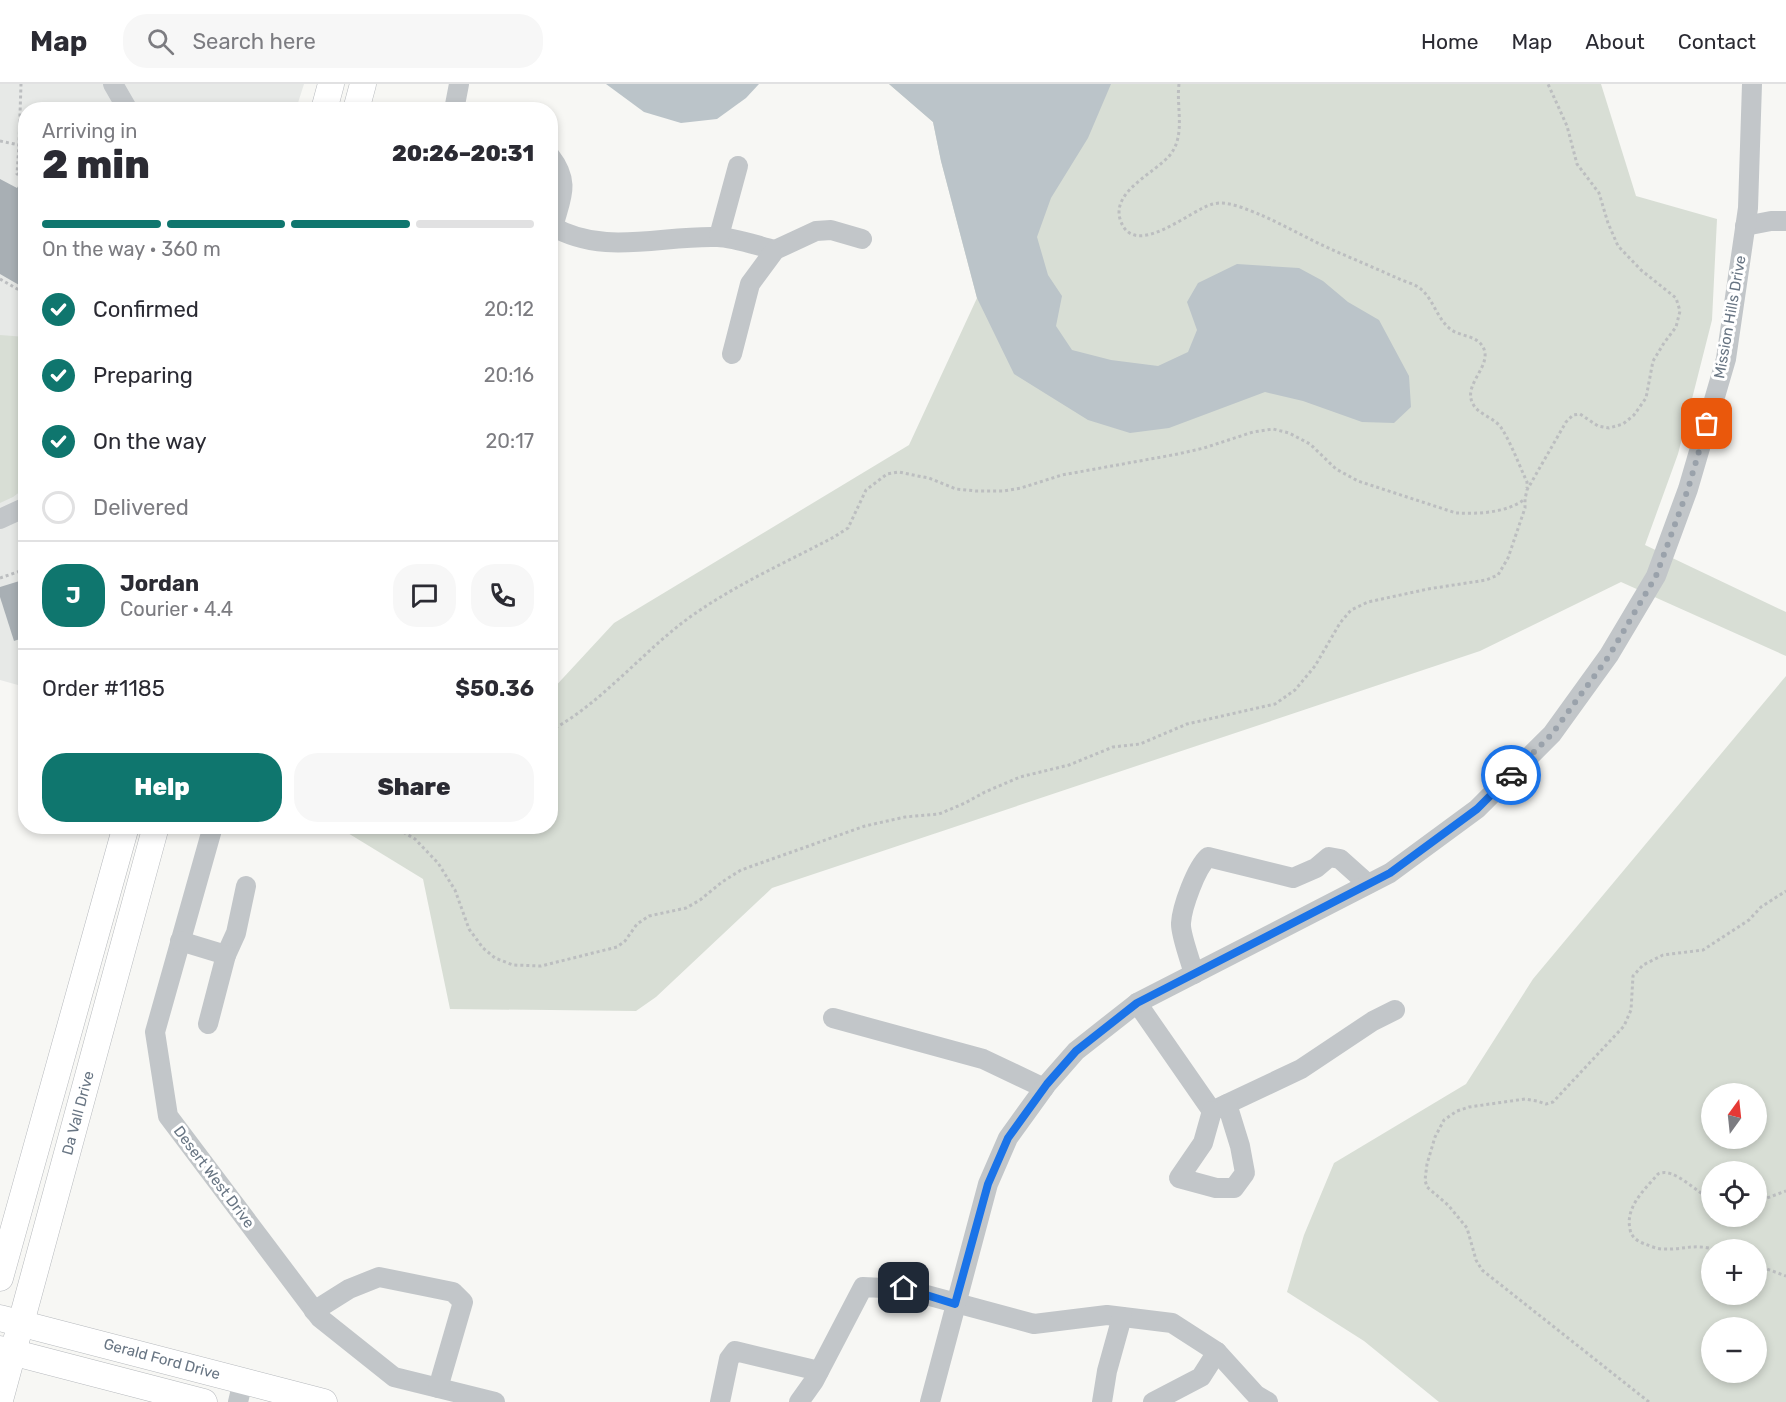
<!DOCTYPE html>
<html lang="en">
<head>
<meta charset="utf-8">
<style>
	body { margin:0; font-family:Rubik,sans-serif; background:#f7f7f7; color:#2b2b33; height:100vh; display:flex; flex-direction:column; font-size:22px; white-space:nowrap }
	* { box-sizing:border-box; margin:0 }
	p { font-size:20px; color:#7c7c81 }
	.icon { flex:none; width:33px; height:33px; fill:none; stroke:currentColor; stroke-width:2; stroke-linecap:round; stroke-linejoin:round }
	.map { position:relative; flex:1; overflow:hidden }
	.details { position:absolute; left:18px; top:18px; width:540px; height:732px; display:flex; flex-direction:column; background:#fff; border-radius:24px; box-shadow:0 3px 9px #0003 }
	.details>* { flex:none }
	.needle { width:39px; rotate:15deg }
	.buttons { position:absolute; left:1701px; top:999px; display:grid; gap:12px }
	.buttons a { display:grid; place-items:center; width:66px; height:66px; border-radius:50%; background:#fff; box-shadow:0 3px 9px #0003; font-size:30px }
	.pin { position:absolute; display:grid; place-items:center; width:51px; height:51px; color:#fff; margin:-26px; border-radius:12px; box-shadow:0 3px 9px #0006 }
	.courier { position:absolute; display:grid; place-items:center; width:60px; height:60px; margin:-30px; border:4px solid #1a73e8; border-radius:50%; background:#fff; color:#222; box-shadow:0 2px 8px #0007 }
	.summary em { font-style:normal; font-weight:800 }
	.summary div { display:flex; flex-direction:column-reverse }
	.summary { display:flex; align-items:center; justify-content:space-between; height:102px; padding:0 24px }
	h1 { font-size:39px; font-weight:800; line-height:45px }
	.bar { display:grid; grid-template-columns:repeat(4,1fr); gap:9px 6px; align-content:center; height:72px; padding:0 24px }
	.bar i { height:8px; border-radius:4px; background:#e1e1e2 }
	.bar .active { background:#0f766e }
	.bar p { grid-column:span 4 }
	.line { display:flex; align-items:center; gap:15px; padding:0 24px; border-top:2px solid #e1e1e2 }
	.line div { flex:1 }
	.round { display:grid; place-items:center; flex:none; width:63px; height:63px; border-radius:24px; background:#f7f7f7 }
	ol { padding:0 24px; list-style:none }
	li { display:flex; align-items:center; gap:18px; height:66px }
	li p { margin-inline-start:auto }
	li .icon { padding:6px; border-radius:50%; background:#0f766e; color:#fff; stroke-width:4 }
	li:last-child { color:#7c7c81 }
	li i { width:33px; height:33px; border:3px solid #e1e1e2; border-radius:50% }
	.button { display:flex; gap:12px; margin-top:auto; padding:12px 24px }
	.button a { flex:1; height:69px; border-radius:24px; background:#0f766e; color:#fff; font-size:24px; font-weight:800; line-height:69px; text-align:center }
	.button a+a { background:#f7f7f7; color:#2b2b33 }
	header { display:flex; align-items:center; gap:36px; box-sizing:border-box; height:84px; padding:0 30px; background:#fff; border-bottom:2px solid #e1e1e2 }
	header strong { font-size:28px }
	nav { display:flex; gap:33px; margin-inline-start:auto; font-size:21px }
	.search { width:420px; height:54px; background:#f7f7f7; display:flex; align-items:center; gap:15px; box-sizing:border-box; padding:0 21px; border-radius:24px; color:#7c7c81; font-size:22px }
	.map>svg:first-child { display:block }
	.built { fill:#e7e9e7 }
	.green { fill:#d8ded5; fill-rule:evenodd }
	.water { fill:#bbc4c9 }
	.building { fill:#a8afb4 }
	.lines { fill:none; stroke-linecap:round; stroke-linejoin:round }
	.major-casing { stroke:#b6b9bd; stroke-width:27 }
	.path { stroke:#bcbec0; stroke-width:3; stroke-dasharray:3 3; stroke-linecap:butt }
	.minor { stroke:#c2c6c9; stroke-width:20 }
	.major { stroke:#fff; stroke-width:26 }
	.done { stroke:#9aa2ab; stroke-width:6; stroke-dasharray:0 10.8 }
	.route { stroke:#1a73e8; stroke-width:8 }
	.labels { text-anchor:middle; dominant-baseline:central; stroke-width:6; stroke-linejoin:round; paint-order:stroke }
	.street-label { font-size:15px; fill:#687583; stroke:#fff }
</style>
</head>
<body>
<header>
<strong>Map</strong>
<div class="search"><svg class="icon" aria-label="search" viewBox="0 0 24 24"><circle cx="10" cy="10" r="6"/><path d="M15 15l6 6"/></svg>Search here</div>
<nav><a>Home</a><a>Map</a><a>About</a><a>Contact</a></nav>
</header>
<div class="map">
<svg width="1786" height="1318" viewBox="0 0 1786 1318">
	<rect width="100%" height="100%" fill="#f7f7f4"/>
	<path class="built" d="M 0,0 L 304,0 L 296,25 L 26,26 L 25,603 L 0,596 Z"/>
	<g class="green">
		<path d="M 889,0 L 1601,0 L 1636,112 L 1717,135 L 1712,236 L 1678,370 L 1645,461 L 1786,528 L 1786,572 L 1621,498 L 1480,567 L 772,804 L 656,913 L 636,927 L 450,925 L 423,795 L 338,743 L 550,742 L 551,607 L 614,539 L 909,361 L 977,214 L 941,77 L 933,38 Z"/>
		<path d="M 0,251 L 26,253 L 25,404 L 13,413 L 0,419 Z"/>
		<path d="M 1786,592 L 1786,1318 L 1439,1318 L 1364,1257 L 1287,1208 L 1304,1151 L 1334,1079 L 1466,1000 L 1533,895 ZM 1712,1010 L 1756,1010 L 1756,1054 L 1712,1054 ZM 1712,1088 L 1756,1088 L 1756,1132 L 1712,1132 ZM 1712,1166 L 1756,1166 L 1756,1210 L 1712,1210 ZM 1712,1244 L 1756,1244 L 1756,1288 L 1712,1288 Z"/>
	</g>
	<g class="water">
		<path d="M 606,0 L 759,0 L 746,14 L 717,35 L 681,39 L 644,28 Z"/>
		<path d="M 889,0 L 1111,0 L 1088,54 L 1051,114 L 1037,153 L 1048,191 L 1062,212 L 1056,242 L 1072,266 L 1111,276 L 1158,282 L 1188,268 L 1197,246 L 1187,218 L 1198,199 L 1237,180 L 1299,184 L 1323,197 L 1348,218 L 1379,236 L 1409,292 L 1411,323 L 1394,339 L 1362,338 L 1303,317 L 1265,308 L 1169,344 L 1130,349 L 1088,336 L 1014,290 L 977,214 L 941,77 L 933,38 Z"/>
	</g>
	<g class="building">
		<path d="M 26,89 L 26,205 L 0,190 L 0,95 L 17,104 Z"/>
		<path d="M 26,495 L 26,553 L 14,557 L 0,513 L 0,503 Z"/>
	</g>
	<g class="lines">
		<defs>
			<g id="major">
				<path d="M 324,26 L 331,0"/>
				<path d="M 356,26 L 363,0"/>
				<path d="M 0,1194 L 126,742"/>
				<path d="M 0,1234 L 324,1318"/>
				<path d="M 0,1265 L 204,1318"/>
				<path d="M 0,1316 L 156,742"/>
			</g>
		</defs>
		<use href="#major" class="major-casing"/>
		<g class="path">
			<path d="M 1179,0 C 1176,23 1186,51 1170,71 C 1155,89 1112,107 1120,135 C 1133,178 1191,125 1213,120 C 1228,116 1248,126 1261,131 C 1286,142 1310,156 1335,167 C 1356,176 1377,185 1397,194 C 1405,198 1416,200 1422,206 C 1433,216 1437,233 1448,243 C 1457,253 1476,250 1483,263 C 1493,281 1464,299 1472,318 C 1477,331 1495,333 1502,345 C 1512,361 1519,381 1527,398 L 1527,404"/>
			<path d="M 0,57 L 19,61 L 21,0"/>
			<path d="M 26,64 L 19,61 L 17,90 L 26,91"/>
			<path d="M 0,195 L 26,210"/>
			<path d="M 0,494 L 26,485"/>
			<path d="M 550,647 C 601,619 637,574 682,539 C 728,504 783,480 834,453 L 848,444 L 866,406 L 887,390 L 899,388 L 918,392 L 929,394 L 956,405 L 976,407 L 1003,407 L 1021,404 L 1062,391 L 1178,370 L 1204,364 L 1253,348 L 1273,345 L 1289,349 L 1310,360 L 1336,385 L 1358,397 L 1456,429 C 1478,430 1507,429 1525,415"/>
			<path d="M 393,742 L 415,755 L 438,779 L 455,806 L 469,845 L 483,864 L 495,874 L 513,881 L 541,882 L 617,863 L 625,857 L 637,840 L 649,832 L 686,824 L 700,816 L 722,798 L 741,786 L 865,742 L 905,733 L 939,730 L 965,719 L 985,708 L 1020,693 L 1069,681 L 1113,663 L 1140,660 L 1187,640 L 1275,620 L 1295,606 L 1315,582 L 1340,539 L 1351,526 L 1368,518 L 1428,505 L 1486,496 L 1498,491 L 1508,474 L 1525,424 L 1525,415 L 1527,406 L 1566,338 L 1573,331 L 1580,330 L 1598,342 L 1609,344 L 1623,340 L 1634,331 L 1646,314 L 1653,277 L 1664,259 L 1676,243 L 1680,227 L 1676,214 L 1641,186 L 1618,162 L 1608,139 L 1599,109 L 1577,80 L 1567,42 L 1548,0"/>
			<path d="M 1712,1115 C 1697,1110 1674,1082 1658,1090 C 1645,1105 1625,1123 1630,1145 C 1631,1153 1637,1157 1645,1160 C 1650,1162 1657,1165 1663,1165 C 1684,1166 1694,1159 1717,1166"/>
			<path d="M 1756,1118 L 1786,1107"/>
			<path d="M 1756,1181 L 1786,1192"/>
			<path d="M 1649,1318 L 1482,1186 L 1476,1176 L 1467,1144 L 1448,1121 L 1427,1103 L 1425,1096 L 1427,1080 L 1435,1053 L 1444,1036 L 1457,1027 L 1469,1023 L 1525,1015 L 1537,1017 L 1546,1020 L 1553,1018 L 1624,942 L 1631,926 L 1633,892 L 1643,881 L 1663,871 L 1703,866 L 1749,836 L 1761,823 L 1786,807"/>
		</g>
		<g class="minor">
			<path d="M 113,0 L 128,26"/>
			<path d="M 454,26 L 459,0"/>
			<path d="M 550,72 C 571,99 561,113 553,143"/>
			<path d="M 550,141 C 603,173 660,151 717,153 C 733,153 758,162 775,166"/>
			<path d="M 1745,142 L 1771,137 L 1786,137"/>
			<path d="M 719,152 L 738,82"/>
			<path d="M 732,270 L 750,200 L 775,166 L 816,147 L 831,146 L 862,155"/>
			<path d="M 0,435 L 26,423"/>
			<path d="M 213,742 L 155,948 L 168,1032 L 320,1234 L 394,1293 L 495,1318"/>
			<path d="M 180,857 L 226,871 L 236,849 L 246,802"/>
			<path d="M 1194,890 C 1191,878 1180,850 1181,839 C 1182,823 1196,784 1208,773 L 1293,794 L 1316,784 L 1329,773 L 1340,775 L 1368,800"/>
			<path d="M 1137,919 L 1212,1027 L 1301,985 L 1373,937 L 1395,926"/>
			<path d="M 833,934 L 983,975 L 1044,1004"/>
			<path d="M 208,940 L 226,871"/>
			<path d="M 1212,1027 L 1203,1059 L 1179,1094 L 1216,1104 L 1234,1104 L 1245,1089 L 1240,1062 L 1227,1020"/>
			<path d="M 314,1227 L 349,1205 L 379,1193 L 453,1208 L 463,1218 L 438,1304"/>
			<path d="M 238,1318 L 243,1297"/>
			<path d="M 720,1318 L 729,1275 L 735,1267 L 819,1287"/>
			<path d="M 799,1318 L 814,1297 L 863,1203 L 904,1205 L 1034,1240 L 1107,1231 L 1172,1239 L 1217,1268 L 1256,1311 L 1268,1318"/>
			<path d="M 930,1318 L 988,1100 L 1008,1054 L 1047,1000 L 1076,967 L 1137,919 L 1390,789 L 1477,725 L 1552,650 L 1609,571 L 1656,492 L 1688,405 L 1726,275 L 1748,124 L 1752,0"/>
			<path d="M 1102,1318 L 1107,1287 L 1122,1233"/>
			<path d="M 1153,1318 L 1201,1293 L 1217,1268"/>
		</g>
		<use href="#major" class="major"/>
	</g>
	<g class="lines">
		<path class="done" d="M 1511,691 L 1552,650 L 1609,572 L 1656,492 L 1688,405 L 1707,340"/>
		<path class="route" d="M 904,1204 L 955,1220 L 988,1100 L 1008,1054 L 1047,1000 L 1076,967 L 1137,919 L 1390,789 L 1477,725 L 1511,691"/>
	</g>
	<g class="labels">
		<g class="street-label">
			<text transform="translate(1730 233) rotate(-80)">Mission Hills Drive</text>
			<text transform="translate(78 1029) rotate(-75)">Da Vall Drive</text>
			<text transform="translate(214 1093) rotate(53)">Desert West Drive</text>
			<text transform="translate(162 1275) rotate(15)">Gerald Ford Drive</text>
		</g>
	</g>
</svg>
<div class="buttons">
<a><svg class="needle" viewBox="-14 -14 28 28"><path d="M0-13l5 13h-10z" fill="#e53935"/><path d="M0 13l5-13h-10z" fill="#7c7c81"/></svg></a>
<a><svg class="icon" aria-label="locate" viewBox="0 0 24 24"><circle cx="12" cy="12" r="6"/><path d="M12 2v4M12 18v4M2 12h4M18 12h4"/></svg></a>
<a>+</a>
<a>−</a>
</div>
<div class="pin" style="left:1707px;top:340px;background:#ea580c"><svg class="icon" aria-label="bag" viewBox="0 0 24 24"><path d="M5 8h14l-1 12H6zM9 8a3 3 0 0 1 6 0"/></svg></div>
<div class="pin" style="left:904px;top:1204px;background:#1f2937"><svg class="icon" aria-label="home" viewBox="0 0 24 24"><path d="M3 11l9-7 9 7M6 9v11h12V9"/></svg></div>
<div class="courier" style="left:1511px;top:691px"><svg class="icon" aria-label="car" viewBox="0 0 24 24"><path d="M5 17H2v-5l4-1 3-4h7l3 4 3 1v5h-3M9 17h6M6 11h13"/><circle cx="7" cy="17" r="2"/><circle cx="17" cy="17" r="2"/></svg></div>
<section class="details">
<div class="summary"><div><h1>2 min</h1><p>Arriving in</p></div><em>20:26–20:31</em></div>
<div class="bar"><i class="active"></i><i class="active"></i><i class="active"></i><i></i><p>On the way · 360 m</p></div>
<ol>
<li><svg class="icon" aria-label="check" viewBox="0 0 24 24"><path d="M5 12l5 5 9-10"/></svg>Confirmed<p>20:12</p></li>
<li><svg class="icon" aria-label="check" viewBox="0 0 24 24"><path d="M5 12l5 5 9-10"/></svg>Preparing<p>20:16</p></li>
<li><svg class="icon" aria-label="check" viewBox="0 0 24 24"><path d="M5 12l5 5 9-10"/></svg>On the way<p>20:17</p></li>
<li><i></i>Delivered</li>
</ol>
<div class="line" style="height:108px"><b class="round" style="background:#0f766e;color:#fff">J</b><div><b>Jordan</b><p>Courier · 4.4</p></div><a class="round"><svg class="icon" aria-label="chat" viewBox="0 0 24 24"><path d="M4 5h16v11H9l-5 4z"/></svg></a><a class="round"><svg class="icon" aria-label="phone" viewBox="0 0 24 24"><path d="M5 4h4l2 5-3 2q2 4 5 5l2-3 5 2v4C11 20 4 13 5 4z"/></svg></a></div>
<div class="line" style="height:78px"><div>Order #1185</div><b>$50.36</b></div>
<div class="button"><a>Help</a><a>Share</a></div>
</section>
</div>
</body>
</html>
